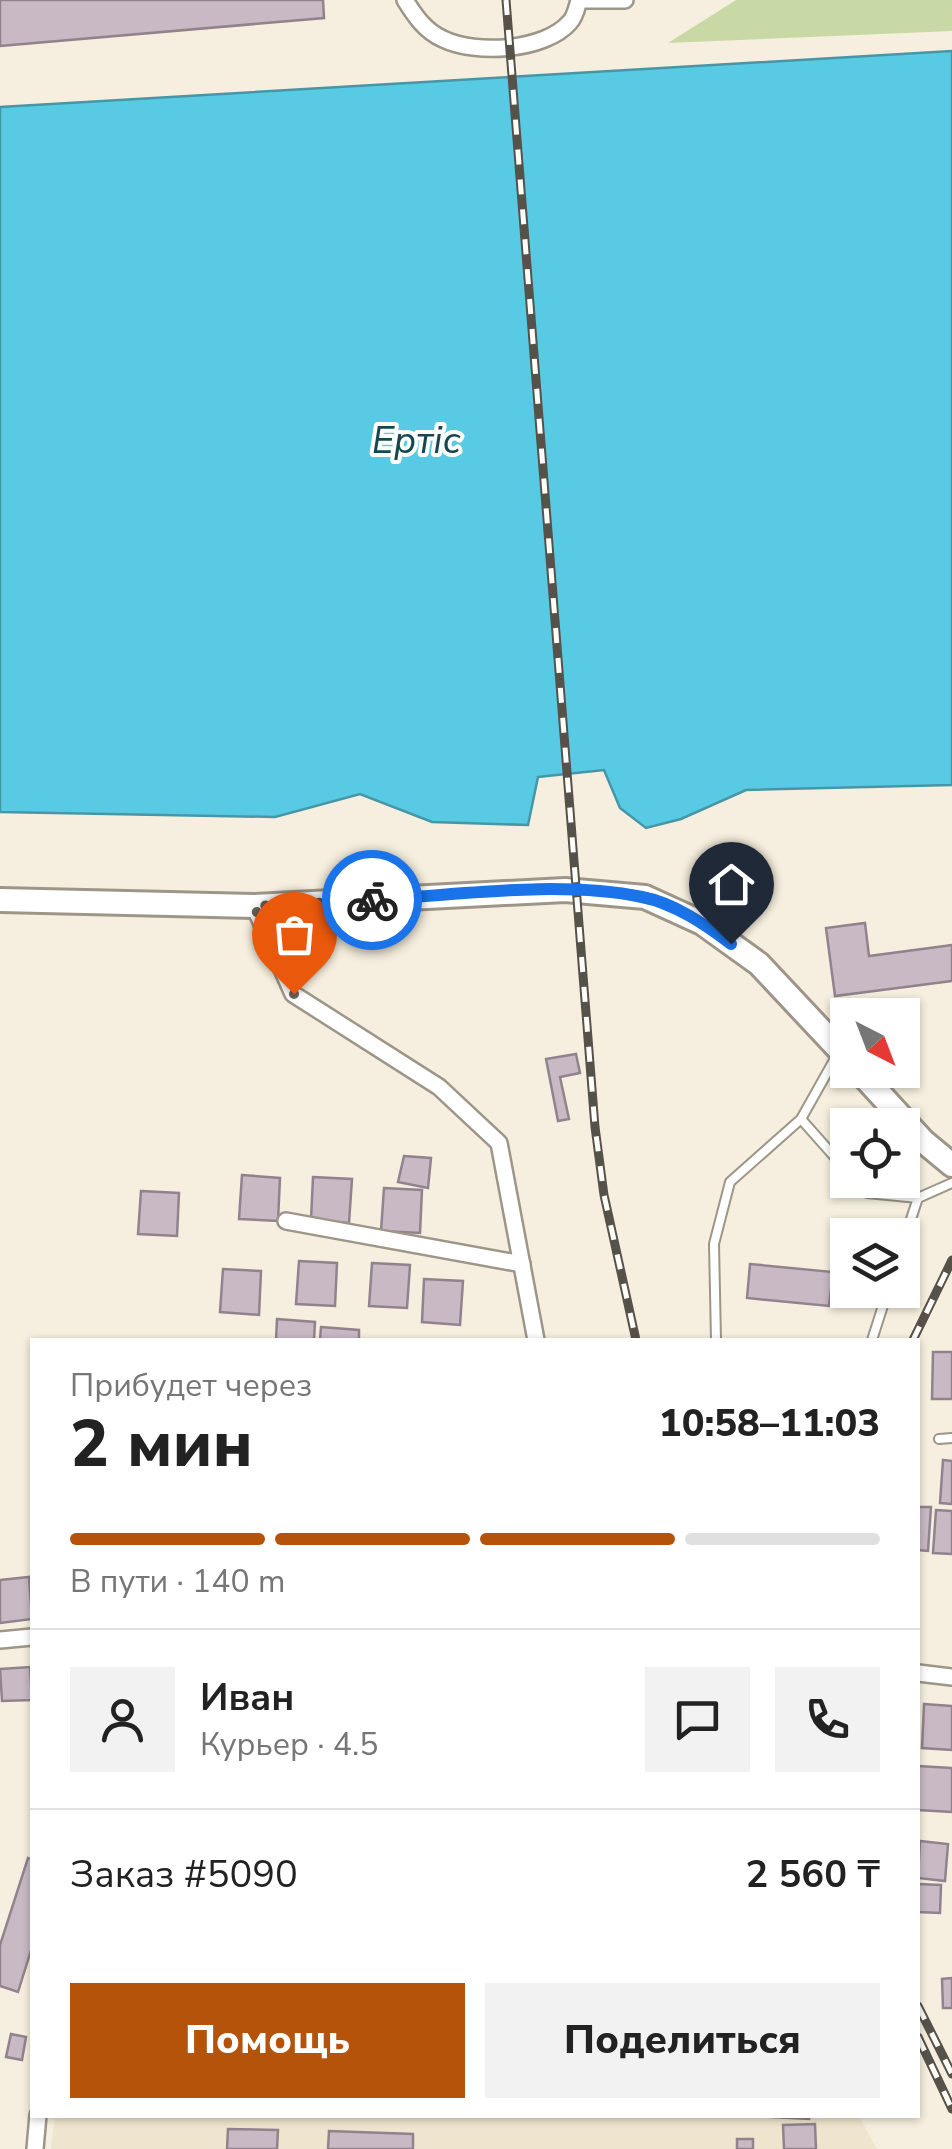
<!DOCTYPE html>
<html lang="ru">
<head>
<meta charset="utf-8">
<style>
	body { margin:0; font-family:"Nunito Sans",sans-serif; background:#f2f2f2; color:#222; height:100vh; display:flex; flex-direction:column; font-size:38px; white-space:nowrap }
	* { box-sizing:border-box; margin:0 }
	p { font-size:32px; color:#767676 }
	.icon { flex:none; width:55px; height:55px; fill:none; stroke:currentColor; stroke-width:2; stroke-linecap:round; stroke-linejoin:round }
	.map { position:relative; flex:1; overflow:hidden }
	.side { position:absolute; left:30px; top:1338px; width:890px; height:780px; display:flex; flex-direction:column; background:#fff; border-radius:0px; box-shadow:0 2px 8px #0004 }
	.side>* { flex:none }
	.needle { width:65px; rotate:138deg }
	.tools { position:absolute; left:830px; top:998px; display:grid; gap:20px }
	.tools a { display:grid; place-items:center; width:90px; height:90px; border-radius:0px; background:#fff; box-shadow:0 2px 8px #0004; font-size:50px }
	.pin { position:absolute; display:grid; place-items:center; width:85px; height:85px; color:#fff; margin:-102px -42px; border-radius:50% 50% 50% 0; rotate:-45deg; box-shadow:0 0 10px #0007 }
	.pin .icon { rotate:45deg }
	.courier { position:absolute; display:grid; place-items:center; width:100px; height:100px; margin:-50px; border:8px solid #1a73e8; border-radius:50%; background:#fff; color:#222; box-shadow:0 2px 12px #0007 }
	.overview em { font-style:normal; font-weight:800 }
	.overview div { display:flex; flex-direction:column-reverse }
	.overview { display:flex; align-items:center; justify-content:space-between; height:170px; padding:0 40px }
	h1 { font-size:65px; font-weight:800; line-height:75px }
	.bar { display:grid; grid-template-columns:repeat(4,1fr); gap:15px 10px; align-content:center; height:120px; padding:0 40px }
	.bar i { height:12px; border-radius:8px; background:#e0e0e0 }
	.bar .on { background:#b45309 }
	.bar p { grid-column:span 4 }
	.line { display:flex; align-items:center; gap:25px; padding:0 40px; border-top:2px solid #e0e0e0 }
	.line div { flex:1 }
	.round { display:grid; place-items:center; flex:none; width:105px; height:105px; border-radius:0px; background:#f2f2f2 }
	.primary-button { display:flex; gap:20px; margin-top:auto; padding:20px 40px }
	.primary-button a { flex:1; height:115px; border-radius:0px; background:#b45309; color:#fff; font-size:40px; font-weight:800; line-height:115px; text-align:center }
	.primary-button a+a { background:#f2f2f2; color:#222 }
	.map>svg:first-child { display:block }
	.built { fill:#efe5ce }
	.green { fill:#c9d9a5 }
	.water { fill:#59cae3; stroke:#4796a6; stroke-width:2.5 }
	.building { fill:#c8b9c4; stroke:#91838d; stroke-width:2.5 }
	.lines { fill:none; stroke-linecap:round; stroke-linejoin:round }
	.service-casing { stroke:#9d9688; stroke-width:12 }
	.minor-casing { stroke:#9d9688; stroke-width:20 }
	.secondary-casing { stroke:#9d9688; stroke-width:28 }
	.service { stroke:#fff; stroke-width:8 }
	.minor { stroke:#fff; stroke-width:15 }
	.secondary { stroke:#fff; stroke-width:22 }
	.rail-casing { stroke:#56524a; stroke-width:9 }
	.rail { stroke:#fefdf9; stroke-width:5; stroke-dasharray:15; stroke-linecap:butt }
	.done { stroke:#6a655c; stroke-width:10; stroke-dasharray:0 18 }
	.route { stroke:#1a73e8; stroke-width:12 }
	.labels { text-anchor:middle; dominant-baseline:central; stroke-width:8; stroke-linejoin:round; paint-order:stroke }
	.water-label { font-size:38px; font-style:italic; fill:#154752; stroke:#fefdf9 }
</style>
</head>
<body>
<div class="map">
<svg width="952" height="2149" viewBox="0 0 952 2149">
	<rect width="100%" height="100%" fill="#f6efdf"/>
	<path class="built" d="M 55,2115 L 858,2115 L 877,2149 L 51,2149 Z"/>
	<path class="green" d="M 736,0 L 952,0 L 952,31 L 668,43 Z"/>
	<path class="water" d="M 952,51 L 952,785 L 746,790 L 681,819 L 646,828 L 620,808 L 604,770 L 538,777 L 528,825 L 432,822 L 360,794 L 275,817 L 0,812 L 0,107 Z"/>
	<g class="building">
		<path d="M 0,0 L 323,0 L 324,18 L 0,46 Z"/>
		<path d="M 865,923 L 869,956 L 952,945 L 952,981 L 835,996 L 826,928 Z"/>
		<path d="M 576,1054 L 580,1073 L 560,1077 L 569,1119 L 558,1121 L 546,1059 Z"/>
		<path d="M 404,1156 L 431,1158 L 428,1188 L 398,1182 Z"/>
		<path d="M 242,1175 L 280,1178 L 278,1221 L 239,1219 Z"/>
		<path d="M 313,1177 L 352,1179 L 349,1223 L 311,1220 Z"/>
		<path d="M 384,1188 L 422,1190 L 420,1233 L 381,1231 Z"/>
		<path d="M 141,1191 L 179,1193 L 177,1236 L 138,1234 Z"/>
		<path d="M 299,1261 L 337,1263 L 335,1306 L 296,1304 Z"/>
		<path d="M 372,1263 L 410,1265 L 407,1308 L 369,1306 Z"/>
		<path d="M 750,1264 L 833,1272 L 829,1306 L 747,1298 Z"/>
		<path d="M 223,1269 L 261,1271 L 259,1315 L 220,1312 Z"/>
		<path d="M 424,1279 L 463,1281 L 460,1325 L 422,1322 Z"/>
		<path d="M 277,1319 L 315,1322 L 314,1340 L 276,1340 Z"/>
		<path d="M 321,1327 L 359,1330 L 359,1340 L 320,1340 Z"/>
		<path d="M 933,1352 L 952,1352 L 952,1399 L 932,1399 Z"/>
		<path d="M 943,1460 L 952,1461 L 952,1504 L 940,1503 Z"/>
		<path d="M 918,1507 L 931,1507 L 928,1551 L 918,1550 Z"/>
		<path d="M 936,1510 L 952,1511 L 952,1554 L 933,1553 Z"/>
		<path d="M 29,1577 L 32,1619 L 0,1623 L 0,1580 Z"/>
		<path d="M 30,1667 L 32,1700 L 2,1701 L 0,1669 Z"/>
		<path d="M 924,1704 L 952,1706 L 952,1750 L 922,1748 Z"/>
		<path d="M 918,1766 L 952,1768 L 952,1812 L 918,1810 Z"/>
		<path d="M 920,1841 L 948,1844 L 945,1881 L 918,1878 Z"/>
		<path d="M 28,1858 L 32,1860 L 32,1947 L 18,1992 L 0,1986 L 0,1945 Z"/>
		<path d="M 918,1884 L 941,1885 L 940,1913 L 918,1912 Z"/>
		<path d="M 952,1978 L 952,2008 L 943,2008 L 942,1979 Z"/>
		<path d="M 11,2034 L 26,2037 L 22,2060 L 6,2057 Z"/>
		<path d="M 734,2115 L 809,2115 L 809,2119 Z"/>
		<path d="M 815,2124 L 816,2149 L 784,2149 L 783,2125 Z"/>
		<path d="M 228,2129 L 278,2130 L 277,2149 L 227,2149 Z"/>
		<path d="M 329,2131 L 413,2134 L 413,2149 L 328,2149 Z"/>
		<rect x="737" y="2139" width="16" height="10"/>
	</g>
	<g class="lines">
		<defs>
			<g id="service">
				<path d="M 801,1119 L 848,1172"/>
				<path d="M 855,1180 L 867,1193 L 918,1198"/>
				<path d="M 902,1246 L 918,1198 L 952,1183"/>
				<path d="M 716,1340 L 714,1244 L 730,1182 L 801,1119 L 837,1055"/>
				<path d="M 872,1340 L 888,1290"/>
				<path d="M 939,1439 L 952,1438"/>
			</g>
			<g id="minor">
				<path d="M 405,0 C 415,16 425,31 443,39 C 476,55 545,51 570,22 C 575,17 577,7 579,0 L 625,0"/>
				<path d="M 254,906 L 293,994 L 439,1087 L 499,1143 L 536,1340"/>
				<path d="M 286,1221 L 522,1264"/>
				<path d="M 0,1640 L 32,1637"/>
				<path d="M 918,1673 L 952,1677"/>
				<path d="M 35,2149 L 38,2115"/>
			</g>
			<g id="secondary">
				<path d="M 0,900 L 254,906 L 565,890 L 645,897 L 702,923 L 759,964 L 848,1059"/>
				<path d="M 858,1070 L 923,1141 L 952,1165"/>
			</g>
		</defs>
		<use href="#service" class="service-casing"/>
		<use href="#minor" class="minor-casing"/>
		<use href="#secondary" class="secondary-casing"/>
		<use href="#service" class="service"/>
		<use href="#minor" class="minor"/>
		<use href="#secondary" class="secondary"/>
		<defs>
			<g id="rail">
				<path d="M 506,0 L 595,1127 L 604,1195 L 636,1340"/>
				<path d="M 913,1340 L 952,1260"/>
				<path d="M 918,2006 L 952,2074"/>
				<path d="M 918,2037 L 952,2109"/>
			</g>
		</defs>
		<use href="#rail" class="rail-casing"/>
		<use href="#rail" class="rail"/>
	</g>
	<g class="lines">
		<path class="done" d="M 294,994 L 254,906 L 372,900"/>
		<path class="route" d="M 372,900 C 458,895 558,880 642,897 C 674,903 706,925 731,944"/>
	</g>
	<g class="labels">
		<g class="water-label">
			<text x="416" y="440">Ертіс</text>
		</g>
	</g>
</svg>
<div class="tools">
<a><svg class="needle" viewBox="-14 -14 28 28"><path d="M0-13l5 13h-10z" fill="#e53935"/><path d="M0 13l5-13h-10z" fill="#767676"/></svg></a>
<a><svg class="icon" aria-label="locate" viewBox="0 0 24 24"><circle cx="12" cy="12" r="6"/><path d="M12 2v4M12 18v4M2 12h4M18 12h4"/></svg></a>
<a><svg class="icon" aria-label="layers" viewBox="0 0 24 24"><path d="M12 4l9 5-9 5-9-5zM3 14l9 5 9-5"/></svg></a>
</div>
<div class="pin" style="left:294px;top:994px;background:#ea580c"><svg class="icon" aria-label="bag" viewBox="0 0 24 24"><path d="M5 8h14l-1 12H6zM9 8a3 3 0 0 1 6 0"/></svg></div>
<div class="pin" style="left:731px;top:944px;background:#1f2937"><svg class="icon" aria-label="home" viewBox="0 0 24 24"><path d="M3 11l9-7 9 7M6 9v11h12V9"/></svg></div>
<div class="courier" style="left:372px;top:900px"><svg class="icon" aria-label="bike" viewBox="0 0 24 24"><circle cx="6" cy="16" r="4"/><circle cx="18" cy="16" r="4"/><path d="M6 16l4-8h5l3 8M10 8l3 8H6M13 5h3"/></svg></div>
<section class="side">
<div class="overview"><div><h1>2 мин</h1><p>Прибудет через</p></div><em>10:58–11:03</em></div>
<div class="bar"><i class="on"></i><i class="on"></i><i class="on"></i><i></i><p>В пути · 140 m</p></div>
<div class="line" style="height:180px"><a class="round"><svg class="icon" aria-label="person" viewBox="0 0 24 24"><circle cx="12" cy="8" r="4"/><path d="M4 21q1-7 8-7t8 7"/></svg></a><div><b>Иван</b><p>Курьер · 4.5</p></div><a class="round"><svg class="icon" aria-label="chat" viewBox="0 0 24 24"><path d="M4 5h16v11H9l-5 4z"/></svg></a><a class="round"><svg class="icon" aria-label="phone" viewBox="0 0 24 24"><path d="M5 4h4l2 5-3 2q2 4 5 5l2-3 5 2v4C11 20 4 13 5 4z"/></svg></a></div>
<div class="line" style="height:130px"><div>Заказ #5090</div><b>2 560 ₸</b></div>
<div class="primary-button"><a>Помощь</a><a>Поделиться</a></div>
</section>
</div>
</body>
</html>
